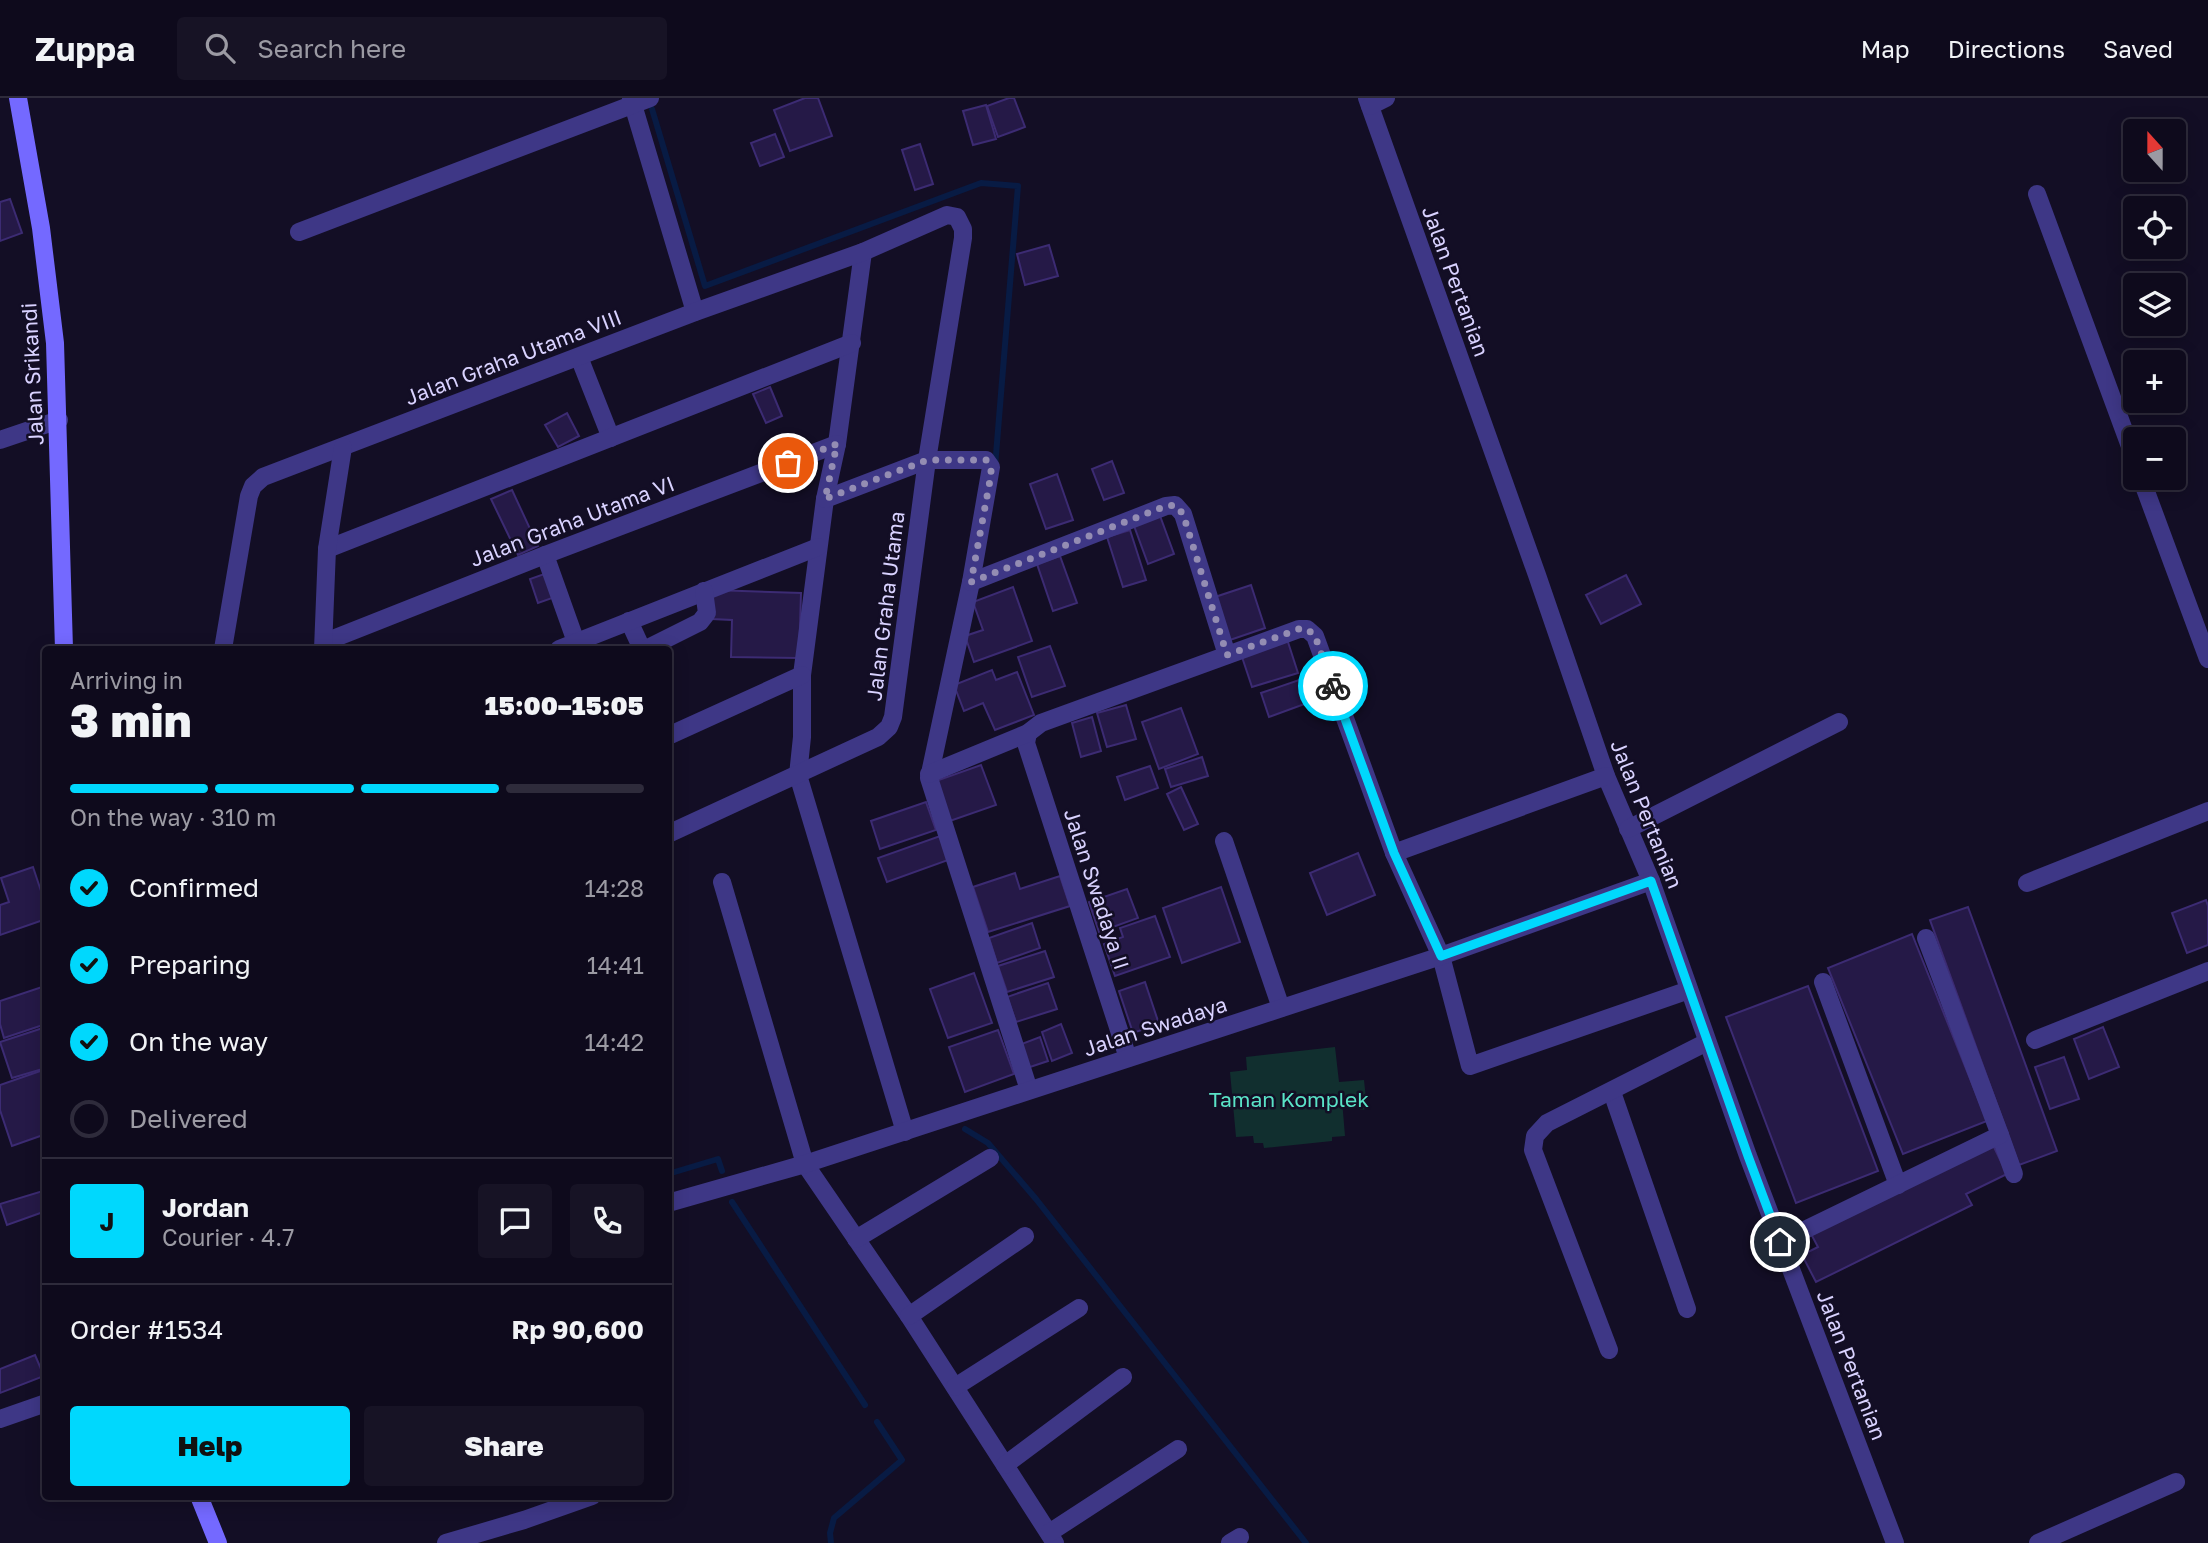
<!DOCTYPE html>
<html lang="en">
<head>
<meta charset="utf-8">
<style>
	body { margin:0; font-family:"Golos Text",sans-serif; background:#171325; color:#f1f3f6; height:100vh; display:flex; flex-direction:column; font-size:26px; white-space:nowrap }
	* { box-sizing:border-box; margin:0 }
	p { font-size:23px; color:#9b9aa3 }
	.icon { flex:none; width:38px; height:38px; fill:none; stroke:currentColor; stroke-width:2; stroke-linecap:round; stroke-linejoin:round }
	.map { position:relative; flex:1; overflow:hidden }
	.panel { position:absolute; left:42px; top:548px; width:630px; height:854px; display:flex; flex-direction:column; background:#0e0a1c; border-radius:7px; box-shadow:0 4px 18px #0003,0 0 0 2px #2e2b3b }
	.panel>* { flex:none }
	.needle { width:46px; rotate:339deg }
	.fabs { position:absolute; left:2123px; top:21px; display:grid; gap:14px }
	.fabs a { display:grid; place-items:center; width:63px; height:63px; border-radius:7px; background:#0e0a1c; box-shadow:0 4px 18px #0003,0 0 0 2px #2e2b3b; font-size:35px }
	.pin { position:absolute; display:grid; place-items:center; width:60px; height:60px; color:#fff; margin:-30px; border:4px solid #fff; border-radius:50%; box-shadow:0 2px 7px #0007 }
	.courier { position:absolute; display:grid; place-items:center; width:70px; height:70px; margin:-35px; border:5px solid #00d8fd; border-radius:50%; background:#fff; color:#222; box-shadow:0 2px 9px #0007 }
	.summary em { font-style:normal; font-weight:800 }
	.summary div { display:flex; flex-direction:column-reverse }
	.summary { display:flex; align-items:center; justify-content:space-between; height:119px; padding:0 28px }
	h1 { font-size:46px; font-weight:800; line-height:52px }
	.bar { display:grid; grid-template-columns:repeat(4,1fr); gap:10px 7px; align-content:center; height:84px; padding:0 28px }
	.bar i { height:9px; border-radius:5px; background:#2e2b3b }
	.bar .current { background:#00d8fd }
	.bar p { grid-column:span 4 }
	.line { display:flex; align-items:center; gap:18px; padding:0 28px; border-top:2px solid #2e2b3b }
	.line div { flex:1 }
	.round { display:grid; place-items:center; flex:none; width:74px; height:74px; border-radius:7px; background:#171325 }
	ol { padding:0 28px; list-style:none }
	li { display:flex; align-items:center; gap:21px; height:77px }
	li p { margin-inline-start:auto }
	li .icon { padding:7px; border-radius:50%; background:#00d8fd; color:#111; stroke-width:4 }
	li:last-child { color:#9b9aa3 }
	li i { width:38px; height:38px; border:4px solid #2e2b3b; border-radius:50% }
	.action { display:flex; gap:14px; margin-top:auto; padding:14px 28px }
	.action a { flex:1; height:80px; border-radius:7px; background:#00d8fd; color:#111; font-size:28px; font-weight:800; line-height:80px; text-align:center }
	.action a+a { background:#171325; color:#f1f3f6 }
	header { display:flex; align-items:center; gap:42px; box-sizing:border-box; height:98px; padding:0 35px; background:#0e0a1c; border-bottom:2px solid #2e2b3b }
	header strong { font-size:33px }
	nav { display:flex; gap:38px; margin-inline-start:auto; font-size:24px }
	.search { width:490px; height:63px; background:#171325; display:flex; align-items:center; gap:18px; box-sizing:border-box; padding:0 24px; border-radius:7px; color:#9b9aa3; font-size:26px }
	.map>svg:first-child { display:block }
	.green { fill:#112f2f }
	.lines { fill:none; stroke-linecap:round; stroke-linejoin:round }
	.stream { stroke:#081b44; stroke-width:6 }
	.building { fill:#251947; stroke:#3c2b73; stroke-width:2 }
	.street { stroke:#3e3786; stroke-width:18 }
	.secondary { stroke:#7469ff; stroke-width:18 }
	.done { stroke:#948db3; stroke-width:7; stroke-dasharray:0 12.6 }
	.route { stroke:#00d8fd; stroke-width:9 }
	.labels { text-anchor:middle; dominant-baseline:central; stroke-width:5; stroke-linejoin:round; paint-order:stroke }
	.street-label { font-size:21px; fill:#d9d2ff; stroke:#130e25 }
	.park-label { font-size:21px; fill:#5ae3c7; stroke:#130e25 }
</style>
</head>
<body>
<header>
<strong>Zuppa</strong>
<div class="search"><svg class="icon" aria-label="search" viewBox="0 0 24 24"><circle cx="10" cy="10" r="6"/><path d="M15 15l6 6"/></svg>Search here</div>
<nav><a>Map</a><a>Directions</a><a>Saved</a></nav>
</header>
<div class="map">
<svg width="2208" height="1445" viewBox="0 0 2208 1445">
	<rect width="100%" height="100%" fill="#130e25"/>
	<path class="green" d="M 1335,949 L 1339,984 L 1364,982 L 1367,1011 L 1360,1012 L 1358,999 L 1342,1002 L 1345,1038 L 1332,1039 L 1332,1043 L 1264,1050 L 1263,1045 L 1254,1045 L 1253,1038 L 1236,1039 L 1230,974 L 1247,972 L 1246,959 Z"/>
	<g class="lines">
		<g class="stream">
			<path d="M 652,11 L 705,188 L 981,85 L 1018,88 L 995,369"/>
			<path d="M 965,1031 L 988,1045 L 1036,1101 L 1306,1445"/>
			<path d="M 668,1076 L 718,1061 L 722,1073"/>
			<path d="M 732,1104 L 865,1307"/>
			<path d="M 831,1445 L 830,1435 L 834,1420 L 902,1362 L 877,1324"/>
		</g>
	</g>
	<g class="building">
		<path d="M 805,0 L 818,0 L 832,38 L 790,53 L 774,12 Z"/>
		<path d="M 1009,0 L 1014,0 L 1025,29 L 998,39 L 987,8 Z"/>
		<path d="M 986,7 L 996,41 L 973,47 L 963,13 Z"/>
		<path d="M 775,36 L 784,59 L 760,68 L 751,45 Z"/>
		<path d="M 920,46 L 933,86 L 915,92 L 902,52 Z"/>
		<path d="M 10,101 L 22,135 L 0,143 L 0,104 Z"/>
		<path d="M 1049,147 L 1058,178 L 1025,187 L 1017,156 Z"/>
		<path d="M 770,289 L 782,318 L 766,325 L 753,296 Z"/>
		<path d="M 567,315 L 579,338 L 558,349 L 545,327 Z"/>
		<path d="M 1112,363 L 1124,395 L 1104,402 L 1092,371 Z"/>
		<path d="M 1057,376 L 1073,422 L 1046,431 L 1030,386 Z"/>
		<path d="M 512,392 L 538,448 L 518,457 L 491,401 Z"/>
		<path d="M 1159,415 L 1174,456 L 1148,466 L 1133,425 Z"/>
		<path d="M 1130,432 L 1146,482 L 1123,489 L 1107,439 Z"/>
		<path d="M 1060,458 L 1077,505 L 1053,513 L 1037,466 Z"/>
		<path d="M 550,474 L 558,498 L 538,505 L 530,481 Z"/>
		<path d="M 1626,477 L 1641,506 L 1601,526 L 1586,497 Z"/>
		<path d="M 1251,487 L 1265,530 L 1230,542 L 1215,499 Z"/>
		<path d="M 1013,489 L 1032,543 L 974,564 L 965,538 L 983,532 L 973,504 Z"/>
		<path d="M 713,492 L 801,495 L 799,560 L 731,559 L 732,522 L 712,521 Z"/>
		<path d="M 1287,541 L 1298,575 L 1252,589 L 1241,556 Z"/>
		<path d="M 1050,548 L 1065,588 L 1032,599 L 1018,559 Z"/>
		<path d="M 992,572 L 996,582 L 1017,574 L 1034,617 L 995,632 L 983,605 L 964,613 L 954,587 Z"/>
		<path d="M 1305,580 L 1313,603 L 1269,619 L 1261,595 Z"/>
		<path d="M 1126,607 L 1136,641 L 1107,649 L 1097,615 Z"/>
		<path d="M 1181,610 L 1198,656 L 1159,671 L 1142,624 Z"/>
		<path d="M 1092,619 L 1101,653 L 1081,659 L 1072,625 Z"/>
		<path d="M 1202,659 L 1208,678 L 1171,689 L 1165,671 Z"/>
		<path d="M 981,667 L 996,707 L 947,724 L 933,684 Z"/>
		<path d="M 1150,668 L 1158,690 L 1125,702 L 1117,679 Z"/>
		<path d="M 1181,689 L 1198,726 L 1184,732 L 1167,696 Z"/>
		<path d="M 926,704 L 936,732 L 880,751 L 871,723 Z"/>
		<path d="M 943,737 L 951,761 L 887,784 L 878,760 Z"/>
		<path d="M 1358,755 L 1375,797 L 1327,817 L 1310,775 Z"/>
		<path d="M 33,769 L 46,808 L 46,821 L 0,837 L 0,807 L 9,804 L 1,780 Z"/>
		<path d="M 1015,775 L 1020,791 L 1060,778 L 1070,808 L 988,834 L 973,789 Z"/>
		<path d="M 1221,789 L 1240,844 L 1182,865 L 1163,810 Z"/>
		<path d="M 1127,791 L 1138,820 L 1099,834 L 1089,804 Z"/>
		<path d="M 2206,802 L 2208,808 L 2208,847 L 2187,855 L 2172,815 Z"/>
		<path d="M 1968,809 L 2057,1053 L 2019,1067 L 1930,822 Z"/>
		<path d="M 1155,818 L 1170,859 L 1115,878 L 1104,846 L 1123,839 L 1120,830 Z"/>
		<path d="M 1032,825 L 1040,850 L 997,865 L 989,840 Z"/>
		<path d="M 1912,836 L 1987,1023 L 1903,1056 L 1828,870 Z"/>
		<path d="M 1045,853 L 1054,879 L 1007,894 L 998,868 Z"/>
		<path d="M 974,875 L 992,925 L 948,940 L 930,891 Z"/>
		<path d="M 1145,884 L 1159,926 L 1133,935 L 1119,893 Z"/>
		<path d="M 1048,885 L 1057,911 L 1016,924 L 1007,899 Z"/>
		<path d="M 1808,888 L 1878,1073 L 1796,1105 L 1726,919 Z"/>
		<path d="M 42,889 L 46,901 L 46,926 L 4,940 L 0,926 L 0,903 Z"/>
		<path d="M 1061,926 L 1072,955 L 1052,963 L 1042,934 Z"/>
		<path d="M 46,929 L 46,970 L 12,980 L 0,944 Z"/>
		<path d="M 2103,929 L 2119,969 L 2089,981 L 2074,941 Z"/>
		<path d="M 998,932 L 1014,976 L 965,994 L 949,949 Z"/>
		<path d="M 1040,939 L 1048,963 L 1027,970 L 1019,947 Z"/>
		<path d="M 2064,959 L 2079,1001 L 2050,1011 L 2035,969 Z"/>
		<path d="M 46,971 L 46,1036 L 12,1048 L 0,1012 L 0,987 Z"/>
		<path d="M 1993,1047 L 2007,1076 L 1966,1096 L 1972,1107 L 1816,1184 L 1802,1157 L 1818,1149 L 1811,1136 Z"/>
		<path d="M 46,1092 L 46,1113 L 7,1127 L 0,1106 Z"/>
		<path d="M 35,1257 L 44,1278 L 0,1295 L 0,1271 Z"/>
	</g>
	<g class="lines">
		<g class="street">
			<path d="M 631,0 L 695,214"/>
			<path d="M 1367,0 L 1537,477 L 1606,678 L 1651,783 L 1748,1058 L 1895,1445"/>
			<path d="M 1370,8 L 1386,0"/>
			<path d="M 2037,96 L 2135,362"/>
			<path d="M 299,134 L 650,0"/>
			<path d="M 863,154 L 837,346 L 825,401 L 802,577 L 802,639 L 798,677 L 905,1034"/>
			<path d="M 579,259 L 611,340"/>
			<path d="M 0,342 L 59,322"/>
			<path d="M 2141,380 L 2208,561"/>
			<path d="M 825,401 L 927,362 L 986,362 L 991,369 L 971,484 L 929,680 L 1029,992"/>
			<path d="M 327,451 L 852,245"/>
			<path d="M 545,457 L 576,544"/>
			<path d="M 971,484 L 1166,408 L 1175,407 L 1183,416 L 1227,557"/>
			<path d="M 629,523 L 642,551"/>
			<path d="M 325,544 L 545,457 L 837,346"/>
			<path d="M 223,551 L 249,398 L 253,388 L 263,379 L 695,214 L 863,154 L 947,117 L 957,119 L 963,131 L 963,140 L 927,362 L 893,619 L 889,629 L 878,639 L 668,736"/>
			<path d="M 323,551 L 327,451 L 343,349"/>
			<path d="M 559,551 L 818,449"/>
			<path d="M 646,551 L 700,524 L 707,515 L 704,493"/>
			<path d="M 1028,635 L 1026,645 L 1128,960"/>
			<path d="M 668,638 L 802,577"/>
			<path d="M 929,676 L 1028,635 L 1041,625 L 1299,531 L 1307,531 L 1315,538 L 1394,755 L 1441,858 L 1470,968 L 1689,892"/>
			<path d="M 1628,731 L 1839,624"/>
			<path d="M 1224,743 L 1281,910"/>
			<path d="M 1394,755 L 1606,678"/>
			<path d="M 722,784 L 805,1066 L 909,1218 L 1055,1445"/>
			<path d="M 2027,785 L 2208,713"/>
			<path d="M 1823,884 L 1898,1087"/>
			<path d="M 2035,942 L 2208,873"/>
			<path d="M 1612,994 L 1687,1211"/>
			<path d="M 2000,1037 L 2014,1076"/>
			<path d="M 668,1105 L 805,1066 L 1441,858 L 1651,783"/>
			<path d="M 856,1141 L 990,1060"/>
			<path d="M 1780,1144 L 2000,1037 L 1926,840"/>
			<path d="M 909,1218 L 1025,1138"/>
			<path d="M 1609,1252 L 1533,1052 L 1535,1038 L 1547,1025 L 1707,944"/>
			<path d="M 955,1289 L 1079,1210"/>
			<path d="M 0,1321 L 46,1305"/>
			<path d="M 1005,1367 L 1123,1279"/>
			<path d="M 1049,1435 L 1178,1351"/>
			<path d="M 446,1445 L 524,1422 L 592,1398"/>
			<path d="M 1230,1445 L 1240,1439"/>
			<path d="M 2038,1445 L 2176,1384"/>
		</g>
		<g class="secondary">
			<path d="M 18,0 L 41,130 L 55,245 L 64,551"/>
			<path d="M 199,1398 L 218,1445"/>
		</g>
	</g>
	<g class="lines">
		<path class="done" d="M 788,365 L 837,346 L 825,401 L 927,362 L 986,362 L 991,369 L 991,377 L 971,484 L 1166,408 L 1175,407 L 1183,416 L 1227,557 L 1299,531 L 1307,531 L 1315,538 L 1333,588"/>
		<path class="route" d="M 1333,588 L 1394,755 L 1441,858 L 1651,783 L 1748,1058 L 1780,1144"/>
	</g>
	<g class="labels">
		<g class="street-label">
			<text transform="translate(1456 183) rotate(70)">Jalan Pertanian</text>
			<text transform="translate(513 259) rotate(-21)">Jalan Graha Utama VIII</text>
			<text transform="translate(32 276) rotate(-93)">Jalan Srikandi</text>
			<text transform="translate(572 423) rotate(-21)">Jalan Graha Utama VI</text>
			<text transform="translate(885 508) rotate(-83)">Jalan Graha Utama</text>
			<text transform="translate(1647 716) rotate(68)">Jalan Pertanian</text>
			<text transform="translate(1097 791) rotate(72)">Jalan Swadaya II</text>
			<text transform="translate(1155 928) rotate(-18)">Jalan Swadaya</text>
			<text transform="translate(1852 1267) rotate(69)">Jalan Pertanian</text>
		</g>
		<g class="park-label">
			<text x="1289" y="1001">Taman Komplek</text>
		</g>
	</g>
</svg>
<div class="fabs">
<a><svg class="needle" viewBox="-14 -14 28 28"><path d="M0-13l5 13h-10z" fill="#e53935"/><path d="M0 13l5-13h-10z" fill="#9b9aa3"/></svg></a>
<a><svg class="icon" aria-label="locate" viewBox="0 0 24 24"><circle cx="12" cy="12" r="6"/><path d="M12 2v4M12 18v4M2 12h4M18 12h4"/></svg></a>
<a><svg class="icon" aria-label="layers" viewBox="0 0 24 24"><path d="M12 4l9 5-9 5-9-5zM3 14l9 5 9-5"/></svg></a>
<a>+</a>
<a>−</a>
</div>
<div class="pin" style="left:788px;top:365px;background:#ea580c"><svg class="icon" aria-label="bag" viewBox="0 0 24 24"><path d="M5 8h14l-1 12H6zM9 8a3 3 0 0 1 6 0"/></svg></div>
<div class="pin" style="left:1780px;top:1144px;background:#1f2937"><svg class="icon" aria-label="home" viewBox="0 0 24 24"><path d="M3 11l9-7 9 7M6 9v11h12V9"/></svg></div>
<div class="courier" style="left:1333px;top:588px"><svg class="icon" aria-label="bike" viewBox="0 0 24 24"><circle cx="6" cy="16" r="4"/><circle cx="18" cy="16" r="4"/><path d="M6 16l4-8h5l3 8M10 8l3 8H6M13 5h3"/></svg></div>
<section class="panel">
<div class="summary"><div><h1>3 min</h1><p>Arriving in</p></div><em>15:00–15:05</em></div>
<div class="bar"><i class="current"></i><i class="current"></i><i class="current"></i><i></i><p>On the way · 310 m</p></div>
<ol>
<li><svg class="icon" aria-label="check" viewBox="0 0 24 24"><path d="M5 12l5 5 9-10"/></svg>Confirmed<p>14:28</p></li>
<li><svg class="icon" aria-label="check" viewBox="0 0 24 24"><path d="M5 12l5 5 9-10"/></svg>Preparing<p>14:41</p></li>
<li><svg class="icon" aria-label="check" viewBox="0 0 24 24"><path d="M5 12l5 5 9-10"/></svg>On the way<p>14:42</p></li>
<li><i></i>Delivered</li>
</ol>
<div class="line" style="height:126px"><b class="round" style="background:#00d8fd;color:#111">J</b><div><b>Jordan</b><p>Courier · 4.7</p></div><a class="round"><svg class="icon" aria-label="chat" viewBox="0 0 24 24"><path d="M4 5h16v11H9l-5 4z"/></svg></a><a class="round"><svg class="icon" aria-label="phone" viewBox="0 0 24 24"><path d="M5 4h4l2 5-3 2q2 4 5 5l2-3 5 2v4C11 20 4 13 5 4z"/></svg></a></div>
<div class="line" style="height:91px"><div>Order #1534</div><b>Rp 90,600</b></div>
<div class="action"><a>Help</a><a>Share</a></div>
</section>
</div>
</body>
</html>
